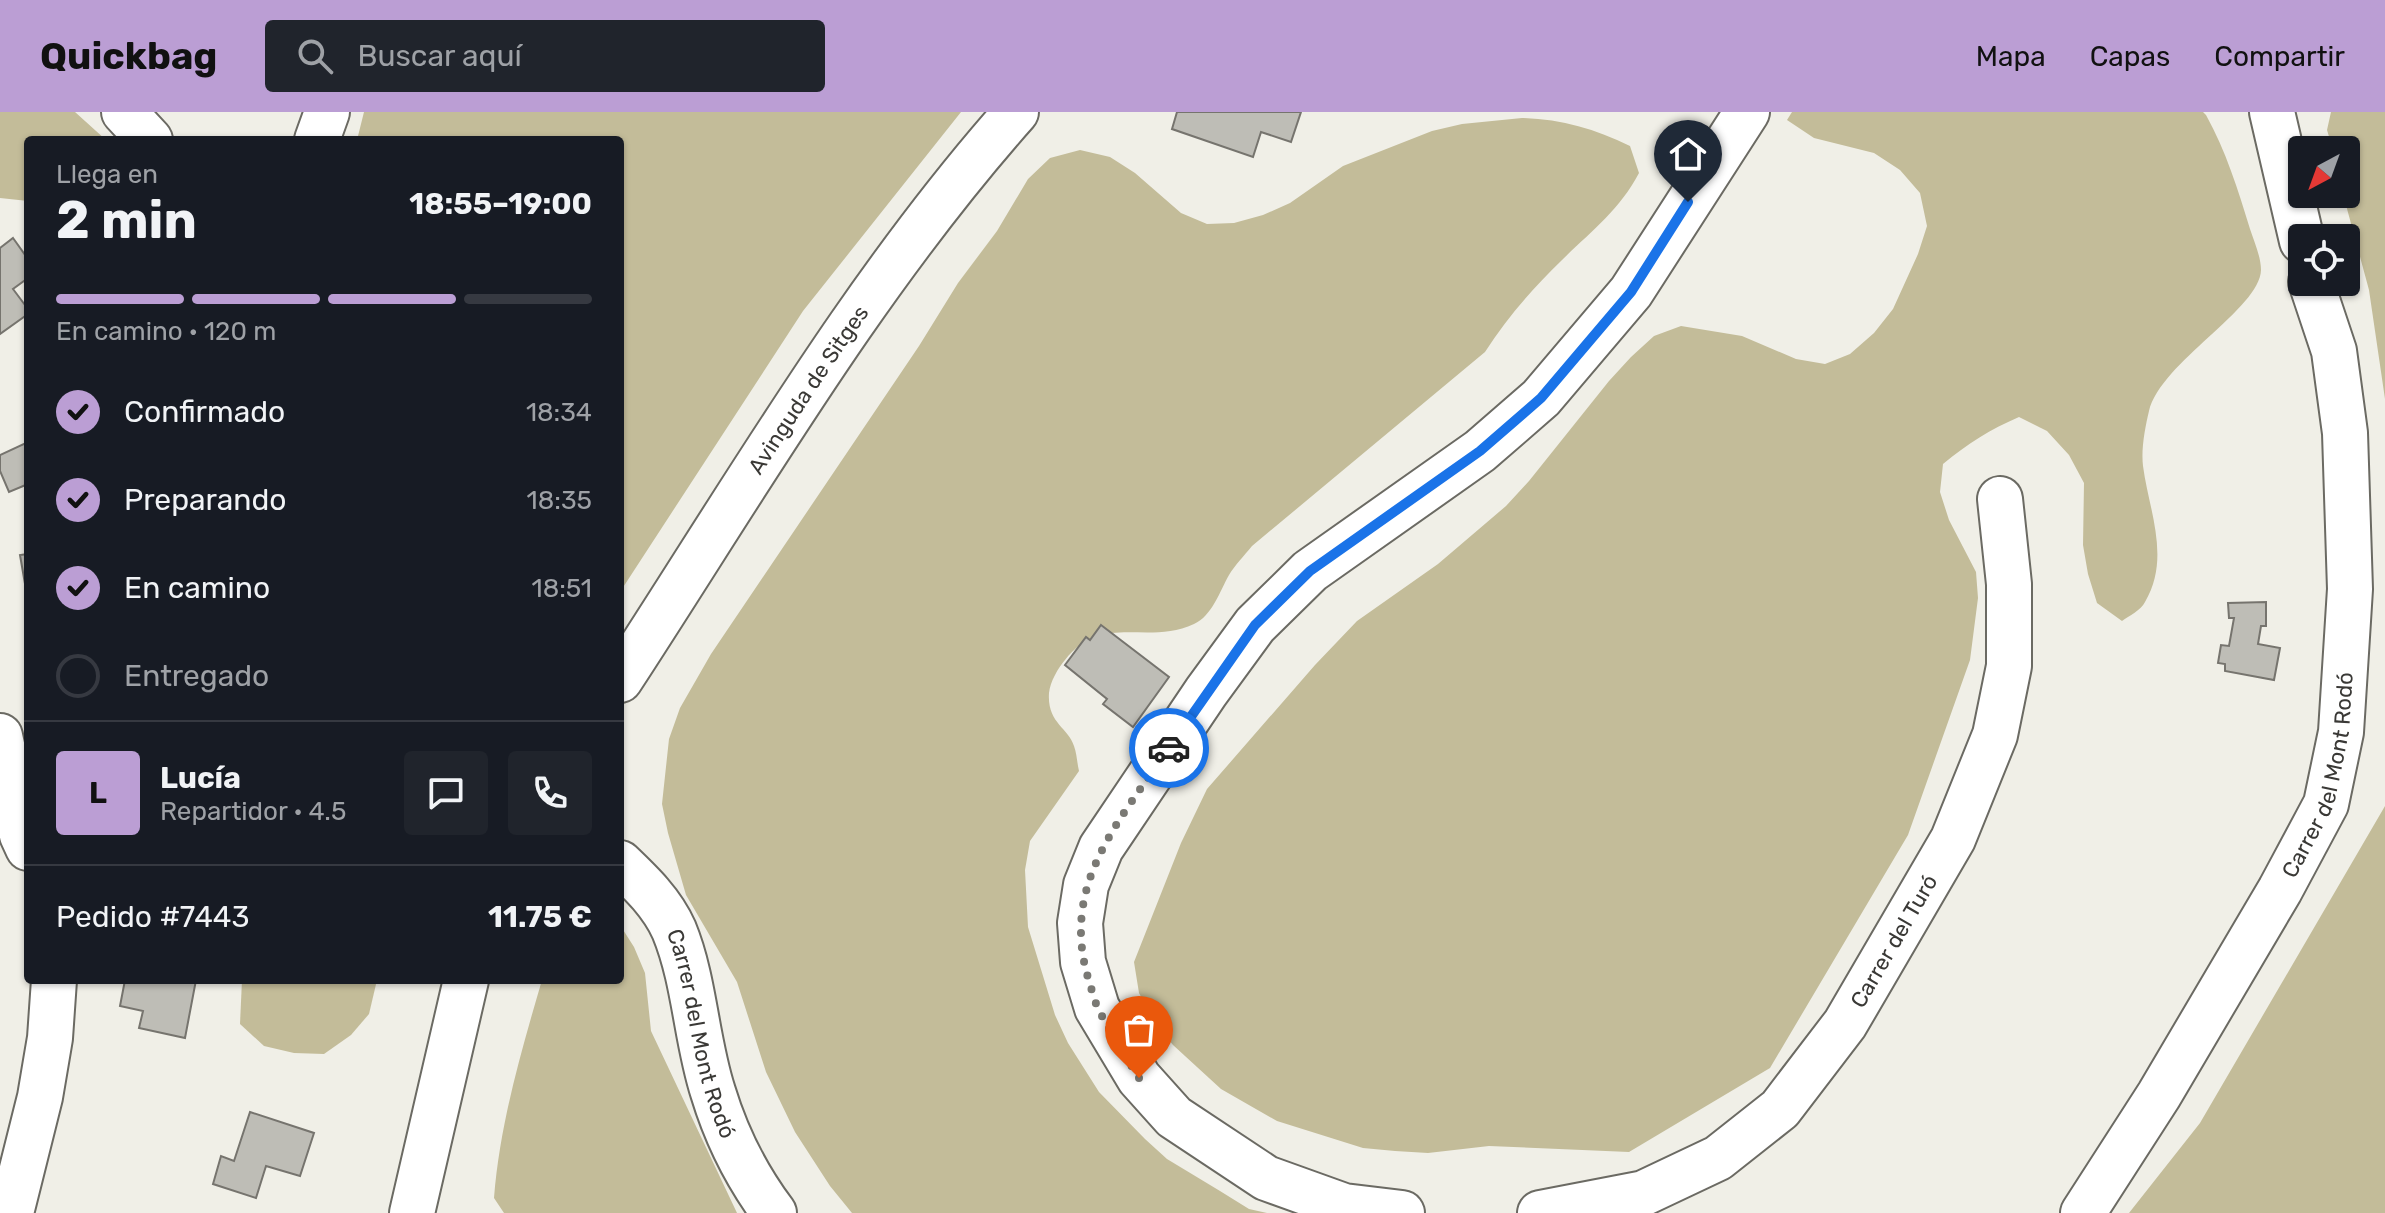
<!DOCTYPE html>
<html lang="es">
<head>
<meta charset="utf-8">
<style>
	body { margin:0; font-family:Rubik,sans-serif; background:#20242c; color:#f1f3f6; height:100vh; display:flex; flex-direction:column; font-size:30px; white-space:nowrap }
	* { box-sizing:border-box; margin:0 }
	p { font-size:26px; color:#9ea1a6 }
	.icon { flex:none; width:44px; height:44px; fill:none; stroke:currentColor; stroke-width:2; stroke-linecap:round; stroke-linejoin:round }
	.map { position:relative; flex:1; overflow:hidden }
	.sheet { position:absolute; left:24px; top:24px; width:600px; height:848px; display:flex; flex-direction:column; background:#171b24; border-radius:8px; box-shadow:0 2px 6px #0004 }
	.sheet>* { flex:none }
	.needle { width:52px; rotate:221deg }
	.controls { position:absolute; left:2288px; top:24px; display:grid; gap:16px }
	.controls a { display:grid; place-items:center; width:72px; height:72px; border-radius:8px; background:#171b24; box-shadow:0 2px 6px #0004; font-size:40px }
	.pin { position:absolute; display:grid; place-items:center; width:68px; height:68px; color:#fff; margin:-82px -34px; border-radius:50% 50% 50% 0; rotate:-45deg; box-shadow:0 0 8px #0007 }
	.pin .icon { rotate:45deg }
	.courier { position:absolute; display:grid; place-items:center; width:80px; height:80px; margin:-40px; border:6px solid #1a73e8; border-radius:50%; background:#fff; color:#222; box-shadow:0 2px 10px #0007 }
	.summary em { font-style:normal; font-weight:700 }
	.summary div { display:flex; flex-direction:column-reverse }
	.summary { display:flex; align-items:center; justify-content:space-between; height:136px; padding:0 32px }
	h1 { font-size:52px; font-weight:700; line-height:60px }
	.bar { display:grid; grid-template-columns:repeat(4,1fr); gap:12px 8px; align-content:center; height:96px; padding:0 32px }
	.bar i { height:10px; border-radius:6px; background:#363941 }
	.bar .active { background:#bb9ed4 }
	.bar p { grid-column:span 4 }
	.line { display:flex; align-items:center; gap:20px; padding:0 32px; border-top:2px solid #363941 }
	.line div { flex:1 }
	.round { display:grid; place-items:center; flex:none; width:84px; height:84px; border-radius:8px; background:#20242c }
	ol { padding:0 32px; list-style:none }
	li { display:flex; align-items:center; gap:24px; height:88px }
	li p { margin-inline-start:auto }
	li .icon { padding:8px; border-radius:50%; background:#bb9ed4; color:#111; stroke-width:4 }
	li:last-child { color:#9ea1a6 }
	li i { width:44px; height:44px; border:4px solid #363941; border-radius:50% }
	header { display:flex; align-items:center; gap:48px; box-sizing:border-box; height:112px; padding:0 40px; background:#bb9ed4; color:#111 }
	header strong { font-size:38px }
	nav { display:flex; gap:44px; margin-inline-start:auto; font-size:28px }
	.search { width:560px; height:72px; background:#20242c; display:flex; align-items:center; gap:20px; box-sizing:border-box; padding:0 28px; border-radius:8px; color:#9ea1a6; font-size:30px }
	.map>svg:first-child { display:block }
	.green { fill:#c3bc99 }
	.building { fill:#bebdb6; stroke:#76746e; stroke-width:2 }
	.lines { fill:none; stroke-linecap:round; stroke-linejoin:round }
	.street-casing { stroke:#6b6a63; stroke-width:48 }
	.secondary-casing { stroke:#6b6a63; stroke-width:48 }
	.street { stroke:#fff; stroke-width:44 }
	.secondary { stroke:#fff; stroke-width:44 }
	.done { stroke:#7a7974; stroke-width:8; stroke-dasharray:0 14.4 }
	.route { stroke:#1a73e8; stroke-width:10 }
	.labels { text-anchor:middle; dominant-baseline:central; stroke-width:6; stroke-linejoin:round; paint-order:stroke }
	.street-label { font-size:22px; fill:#3a3936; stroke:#fdfcf5 }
</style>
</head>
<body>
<header>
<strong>Quickbag</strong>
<div class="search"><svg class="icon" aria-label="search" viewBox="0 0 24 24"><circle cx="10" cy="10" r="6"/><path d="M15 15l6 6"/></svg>Buscar aquí</div>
<nav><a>Mapa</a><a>Capas</a><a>Compartir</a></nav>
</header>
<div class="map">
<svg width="2385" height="1101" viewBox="0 0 2385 1101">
	<rect width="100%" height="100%" fill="#f0efe7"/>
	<g class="green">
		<path d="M 0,0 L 75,0 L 106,28 L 28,28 L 28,89 L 0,86 Z"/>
		<path d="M 364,0 L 961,0 L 803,199 L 620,480 L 620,28 L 357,28 Z"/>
		<path d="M 1792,0 L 2203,0 L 2206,3 C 2226,39 2238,78 2250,117 C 2254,129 2261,145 2261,158 C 2260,197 2161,250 2149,299 C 2145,316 2141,337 2143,354 C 2149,399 2171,446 2145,490 C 2141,498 2129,504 2122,509 L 2097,491 L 2088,462 L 2083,433 L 2084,371 L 2069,343 L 2047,319 L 2019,305 C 1991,317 1967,332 1943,352 L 1940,380 L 1949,408 L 1976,460 L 1978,486 L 1970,548 L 1908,723 L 1770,956 L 1629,1040 L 1489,1034 L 1428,1041 L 1395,1039 L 1363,1036 L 1277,1009 L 1221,977 L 1173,933 L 1153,908 L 1139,881 L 1134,850 L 1181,731 L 1207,677 L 1315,553 L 1357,509 L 1438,452 L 1506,394 L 1529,369 L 1609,269 L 1631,245 L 1654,224 L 1681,214 L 1742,224 L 1796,247 L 1825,252 L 1850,242 L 1874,221 L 1893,197 L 1918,142 L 1927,114 L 1920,81 L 1900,58 L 1874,41 L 1814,26 L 1787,8 Z"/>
		<path d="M 2331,0 L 2385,0 L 2385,287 L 2369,178 L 2343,82 L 2346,82 L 2346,38 L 2333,38 L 2327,18 Z"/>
		<path d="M 1522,6 C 1561,7 1595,17 1630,34 L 1639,61 C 1619,99 1590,120 1561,149 C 1532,177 1506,207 1485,240 L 1252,434 C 1244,444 1235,453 1229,463 C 1220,479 1212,504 1194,512 C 1146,534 1102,500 1065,548 C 1058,556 1050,570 1049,581 C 1047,611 1068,615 1074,634 C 1077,642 1077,651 1079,659 L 1030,729 L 1025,758 L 1028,815 L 1055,903 L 1068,931 L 1099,980 L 1145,1027 L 1167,1047 L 1220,1079 L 1249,1097 L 1267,1101 L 852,1101 L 830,1074 L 795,1020 L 766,960 L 737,870 L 686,783 L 668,721 L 662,692 L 669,627 L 680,596 L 711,542 L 919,234 L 958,171 L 997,119 L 1028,67 L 1050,46 L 1080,38 L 1110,45 L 1135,61 L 1181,101 L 1207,112 L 1234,111 L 1263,103 L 1290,91 L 1343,54 L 1432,19 L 1462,12 Z"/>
		<path d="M 2385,694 L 2385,1101 L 2129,1101 L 2200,1011 Z"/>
		<path d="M 620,813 L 634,835 L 645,861 L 651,919 L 737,1101 L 504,1101 L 494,1086 C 500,1011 521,940 542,868 L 620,868 Z"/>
		<path d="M 242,868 L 377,868 L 369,902 L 351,923 L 324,942 L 294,941 L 264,934 L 240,912 Z"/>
	</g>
	<g class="building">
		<path d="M 1177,0 L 1301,0 L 1291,30 L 1261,20 L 1253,45 L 1172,17 Z"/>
		<path d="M 13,126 L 28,147 L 28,166 L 13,177 L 28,197 L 28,202 L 0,222 L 0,136 Z"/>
		<path d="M 28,330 L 28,372 L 9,380 L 0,359 L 0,343 Z"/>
		<path d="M 28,442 L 28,489 L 20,443 Z"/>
		<path d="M 2266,490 L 2266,514 L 2261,514 L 2258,532 L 2280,536 L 2274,568 L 2225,559 L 2225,552 L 2218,551 L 2221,533 L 2229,534 L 2234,506 L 2229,506 L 2228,491 Z"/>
		<path d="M 1101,513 L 1169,565 L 1133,615 L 1103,592 L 1107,587 L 1065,553 L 1086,525 L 1090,528 Z"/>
		<path d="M 125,868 L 196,868 L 185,926 L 139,916 L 143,899 L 120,894 Z"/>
		<path d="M 250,1000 L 314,1021 L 300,1064 L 266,1054 L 256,1086 L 213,1072 L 221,1044 L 234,1049 Z"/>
	</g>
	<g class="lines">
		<defs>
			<g id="street">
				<path d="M 124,0 L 150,28"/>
				<path d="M 2272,0 L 2302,129"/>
				<path d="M 317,28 L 327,0"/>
				<path d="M 0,624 L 22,723 L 28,736"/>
				<path id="s1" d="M 620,751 C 641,771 662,791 674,818 C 695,869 696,928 713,980 C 726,1023 747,1065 774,1101"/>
				<path d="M 11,1101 L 40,985 L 50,926 L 54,868"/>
				<path d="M 1402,1101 L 1344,1094 L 1266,1066 L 1174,1005 L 1139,966 L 1097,896 L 1083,850 L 1080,811 L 1086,773 L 1101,736 L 1206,580 L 1255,513 L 1310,459 L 1480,339 L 1541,286 L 1631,180 L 1747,0"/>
				<path id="s2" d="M 1540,1101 L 1644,1081 L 1718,1046 L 1780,997 L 1845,912 L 1953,727 L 1995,623 L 2009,554 L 2009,472 L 2000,387"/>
				<path id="s3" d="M 2083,1101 L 2159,983 L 2280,778 L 2326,692 L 2341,620 L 2350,477 L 2345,321 L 2334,239 L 2311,170"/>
			</g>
			<g id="secondary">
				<path id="s4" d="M 620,568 C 746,375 863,172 1016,0"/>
				<path d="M 412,1101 L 466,868"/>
			</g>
		</defs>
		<use href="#street" class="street-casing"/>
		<use href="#secondary" class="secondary-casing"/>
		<use href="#street" class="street"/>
		<use href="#secondary" class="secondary"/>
	</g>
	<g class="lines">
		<path class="done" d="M 1139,966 C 1126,944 1110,921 1099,898 C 1094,889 1092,878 1089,869 C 1059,773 1119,710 1169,636"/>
		<path class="route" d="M 1169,636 L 1255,513 L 1310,459 L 1480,339 L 1541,286 L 1631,180 L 1688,90"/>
	</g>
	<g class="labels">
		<g class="street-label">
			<text stroke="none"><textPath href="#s4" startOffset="346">Avinguda de Sitges</textPath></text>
			<text stroke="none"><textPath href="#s3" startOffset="502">Carrer del Mont Rodó</textPath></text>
			<text stroke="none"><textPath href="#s2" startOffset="470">Carrer del Turó</textPath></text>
			<text stroke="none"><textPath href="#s1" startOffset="194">Carrer del Mont Rodó</textPath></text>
		</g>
	</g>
</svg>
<div class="controls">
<a><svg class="needle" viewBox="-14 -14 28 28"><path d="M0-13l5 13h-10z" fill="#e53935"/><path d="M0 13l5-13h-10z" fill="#9ea1a6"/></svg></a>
<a><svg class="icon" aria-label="locate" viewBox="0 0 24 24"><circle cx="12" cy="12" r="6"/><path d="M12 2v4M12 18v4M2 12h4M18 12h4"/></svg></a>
</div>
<div class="pin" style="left:1139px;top:966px;background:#ea580c"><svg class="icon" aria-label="bag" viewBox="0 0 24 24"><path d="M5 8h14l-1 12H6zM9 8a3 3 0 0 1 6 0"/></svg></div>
<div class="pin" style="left:1688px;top:90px;background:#1f2937"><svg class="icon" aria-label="home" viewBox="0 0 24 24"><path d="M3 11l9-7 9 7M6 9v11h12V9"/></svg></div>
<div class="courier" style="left:1169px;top:636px"><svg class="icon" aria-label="car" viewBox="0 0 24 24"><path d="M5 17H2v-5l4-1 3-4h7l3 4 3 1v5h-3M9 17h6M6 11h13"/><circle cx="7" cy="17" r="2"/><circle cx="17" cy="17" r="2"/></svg></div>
<section class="sheet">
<div class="summary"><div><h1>2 min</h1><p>Llega en</p></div><em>18:55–19:00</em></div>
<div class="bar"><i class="active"></i><i class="active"></i><i class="active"></i><i></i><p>En camino · 120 m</p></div>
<ol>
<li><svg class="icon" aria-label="check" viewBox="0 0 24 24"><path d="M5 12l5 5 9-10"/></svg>Confirmado<p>18:34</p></li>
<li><svg class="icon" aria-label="check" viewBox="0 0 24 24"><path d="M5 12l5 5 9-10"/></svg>Preparando<p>18:35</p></li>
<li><svg class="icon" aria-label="check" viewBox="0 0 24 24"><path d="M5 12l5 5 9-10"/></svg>En camino<p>18:51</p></li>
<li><i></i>Entregado</li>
</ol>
<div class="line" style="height:144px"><b class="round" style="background:#bb9ed4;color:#111">L</b><div><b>Lucía</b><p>Repartidor · 4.5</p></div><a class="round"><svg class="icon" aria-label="chat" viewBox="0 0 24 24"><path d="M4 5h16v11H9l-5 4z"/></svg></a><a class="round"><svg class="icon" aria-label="phone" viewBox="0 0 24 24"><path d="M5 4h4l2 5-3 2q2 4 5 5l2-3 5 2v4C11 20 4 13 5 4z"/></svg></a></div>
<div class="line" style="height:104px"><div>Pedido #7443</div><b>11.75 €</b></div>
</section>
</div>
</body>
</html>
